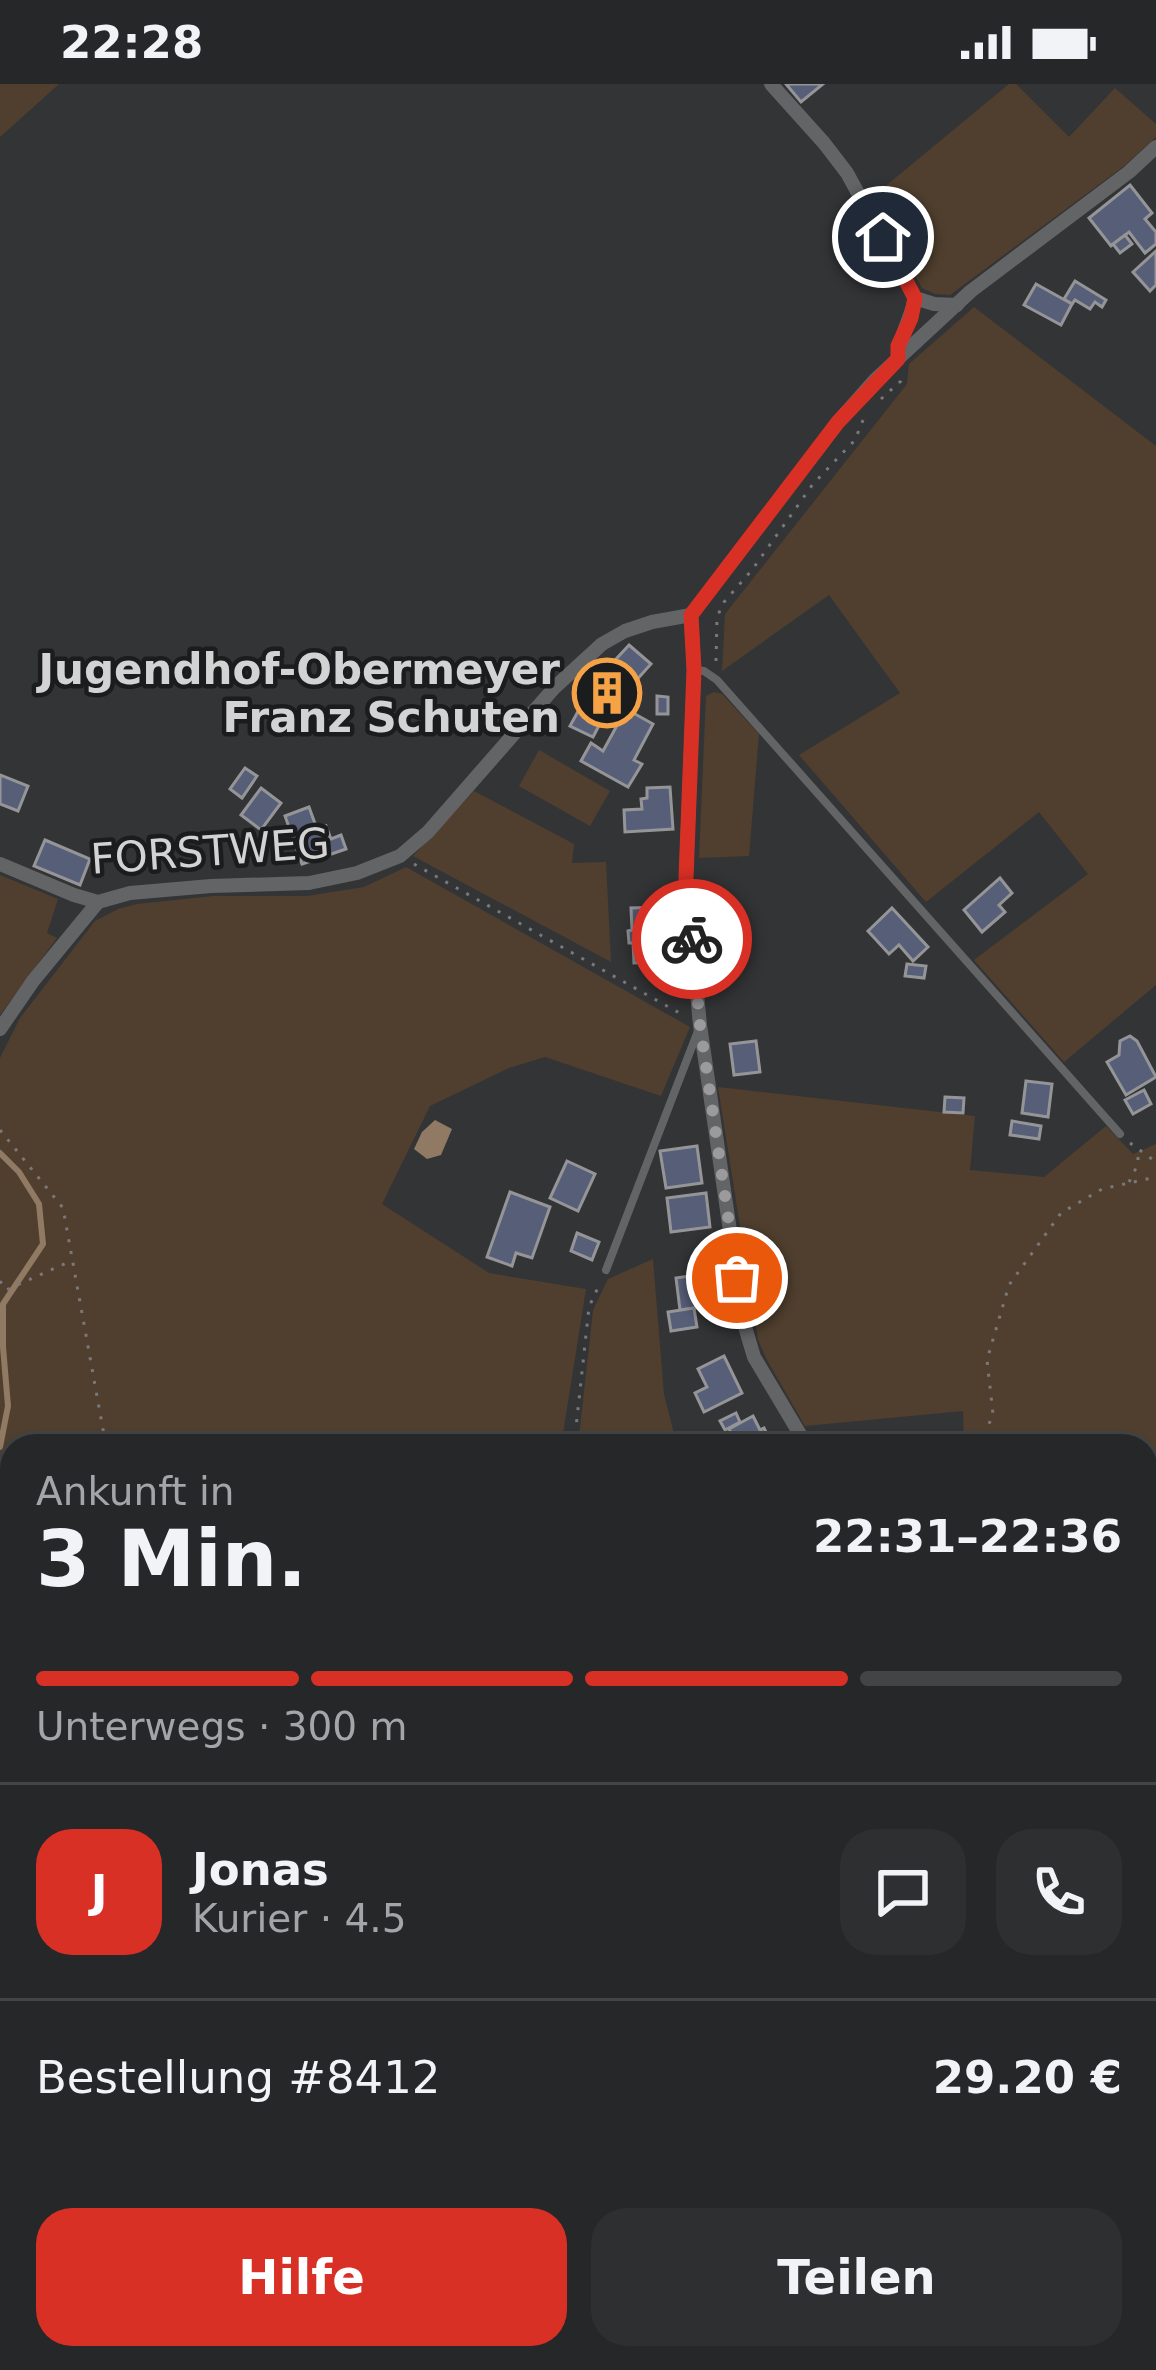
<!DOCTYPE html>
<html lang="de">
<head>
<meta charset="utf-8">
<style>
	body { margin:0; font-family:"DejaVu Sans",sans-serif; background:#2e2f30; color:#f1f3f6; height:100vh; display:flex; flex-direction:column; font-size:45px; white-space:nowrap }
	* { box-sizing:border-box; margin:0 }
	p { font-size:39px; color:#a4a5a8 }
	.icon { flex:none; width:66px; height:66px; fill:none; stroke:currentColor; stroke-width:2; stroke-linecap:round; stroke-linejoin:round }
	.map { position:relative; flex:1; overflow:hidden }
	.panel { position:absolute; left:0px; top:1350px; width:1158px; height:936px; display:flex; flex-direction:column; background:#262728; border-radius:36px 36px 0 0; box-shadow:0 3px 9px #0004,0 0 0 3px #424445 }
	.panel>* { flex:none }
	.pin { position:absolute; display:grid; place-items:center; width:102px; height:102px; color:#fff; margin:-51px; border:6px solid #fff; border-radius:50%; box-shadow:0 3px 12px #0007 }
	.courier { position:absolute; display:grid; place-items:center; width:120px; height:120px; margin:-60px; border:9px solid #d93025; border-radius:50%; background:#fff; color:#222; box-shadow:0 3px 15px #0007 }
	.overview em { font-style:normal; font-weight:700 }
	.overview div { display:flex; flex-direction:column-reverse }
	.overview { display:flex; align-items:center; justify-content:space-between; height:204px; padding:0 36px }
	h1 { font-size:78px; font-weight:700; line-height:90px }
	.bar { display:grid; grid-template-columns:repeat(4,1fr); gap:18px 12px; align-content:center; height:144px; padding:0 36px }
	.bar i { height:15px; border-radius:9px; background:#424445 }
	.bar .on { background:#d93025 }
	.bar p { grid-column:span 4 }
	.line { display:flex; align-items:center; gap:30px; padding:0 36px; border-top:3px solid #424445 }
	.line div { flex:1 }
	.round { display:grid; place-items:center; flex:none; width:126px; height:126px; border-radius:36px; background:#2e2f30 }
	.primary-button { display:flex; gap:24px; margin-top:auto; padding:24px 36px }
	.primary-button a { flex:1; height:138px; border-radius:36px; background:#d93025; color:#fff; font-size:48px; font-weight:700; line-height:138px; text-align:center }
	.primary-button a+a { background:#2e2f30; color:#f1f3f6 }
	.status { display:flex; justify-content:space-between; align-items:center; height:84px; padding:0 60px; background:#262728; direction:ltr }
	.status svg { height:33px; fill:currentColor }
	.map>svg:first-child { display:block }
	.green { fill:#503f2e }
	.water { fill:#907a64 }
	.lines { fill:none; stroke-linecap:round; stroke-linejoin:round }
	.stream { stroke:#907a64; stroke-width:6 }
	.building { fill:#575e78; stroke:#959598; stroke-width:3 }
	.path { stroke:#79797b; stroke-width:3; stroke-dasharray:3 9; stroke-linecap:butt }
	.lane { stroke:#636466; stroke-width:8 }
	.street { stroke:#636466; stroke-width:14 }
	.done { stroke:#9b9b9d; stroke-width:12; stroke-dasharray:0 21.6 }
	.route { stroke:#d93025; stroke-width:15 }
	.labels { text-anchor:middle; dominant-baseline:central; stroke-width:9; stroke-linejoin:round; paint-order:stroke }
	.poi-label { font-size:42px; font-weight:bold; fill:#d3d3d4; stroke:#1b1c1d; text-anchor:end }
	.street-label { font-size:42px; fill:#d3d3d4; stroke:#1b1c1d }
</style>
</head>
<body>
<div class="status"><b>22:28</b><svg viewBox="0 0 49 12"><path d="M0 12V9h3v3zM5 12V6h3v6zM10 12V3h3v9zM15 12V0h3v12zM26 1h20v11H26zM47 4h2v5h-2z"/></svg></div>
<div class="map">
<svg width="1156" height="2286" viewBox="0 0 1156 2286">
	<rect width="100%" height="100%" fill="#333436"/>
	<g class="green">
		<path d="M 0,0 L 59,0 L 0,53 Z"/>
		<path d="M 1009,0 L 1016,0 L 1069,53 L 1115,4 L 1156,40 L 1156,53 L 1124,82 L 950,211 L 935,210 L 922,204 L 871,114 Z"/>
		<path d="M 974,223 L 1156,362 L 1156,901 L 1064,978 L 974,876 L 1088,790 L 1039,728 L 926,818 L 799,671 L 900,609 L 829,511 L 722,587 L 725,530 L 907,300 L 909,280 Z"/>
		<path d="M 714,608 L 722,610 L 759,650 L 749,772 L 699,774 L 706,612 Z"/>
		<path d="M 539,666 L 610,707 L 590,742 L 519,702 Z"/>
		<path d="M 474,707 L 574,760 L 572,779 L 606,778 L 611,878 L 413,772 Z"/>
		<path d="M 406,783 L 690,943 L 661,1012 L 545,973 L 509,984 L 430,1022 L 382,1120 L 489,1189 L 586,1205 L 561,1362 L 12,1362 L 12,2274 L 1146,2274 L 1146,2171 L 1156,2187 L 1156,2286 L 0,2286 L 0,974 L 20,934 L 95,837 L 118,825 L 137,820 L 213,812 L 307,812 L 364,803 Z"/>
		<path d="M 0,791 L 58,815 L 47,849 L 57,854 L 0,931 Z"/>
		<path d="M 718,1003 L 975,1032 L 970,1086 L 1044,1093 L 1106,1042 L 1133,1070 L 1156,1060 L 1156,1749 L 1146,1737 L 1146,1362 L 964,1362 L 963,1327 L 805,1342 L 767,1276 L 758,1256 Z"/>
		<path d="M 653,1175 L 664,1310 L 677,1362 L 578,1362 L 593,1226 L 608,1195 Z"/>
	</g>
	<path class="water" d="M 435,1036 L 452,1045 L 441,1071 L 427,1075 L 414,1065 L 422,1048 Z"/>
	<g class="lines">
		<path class="stream" d="M 0,1069 L 19,1088 L 39,1120 L 43,1160 L 3,1220 L 3,1263 L 8,1322 L 0,1363"/>
	</g>
	<g class="building">
		<path d="M 786,0 L 823,0 L 801,18 Z"/>
		<path d="M 1130,101 L 1152,129 L 1145,135 L 1156,148 L 1156,160 L 1145,169 L 1129,148 L 1111,162 L 1089,134 Z"/>
		<path d="M 1125,151 L 1132,160 L 1120,169 L 1113,160 Z"/>
		<path d="M 1156,167 L 1156,201 L 1150,207 L 1133,188 Z"/>
		<path d="M 1075,197 L 1106,216 L 1102,223 L 1095,218 L 1090,225 L 1075,216 L 1072,220 L 1064,215 Z"/>
		<path d="M 1036,200 L 1072,220 L 1061,241 L 1024,221 Z"/>
		<path d="M 629,561 L 651,580 L 616,619 L 612,617 L 593,653 L 570,642 L 593,600 Z"/>
		<path d="M 657,612 L 668,613 L 668,630 L 657,630 Z"/>
		<path d="M 626,625 L 653,640 L 634,676 L 642,680 L 628,703 L 581,677 L 591,659 L 603,667 Z"/>
		<path d="M 245,684 L 257,692 L 242,714 L 230,705 Z"/>
		<path d="M 0,691 L 28,702 L 18,727 L 0,720 Z"/>
		<path d="M 670,703 L 673,745 L 625,748 L 624,726 L 642,725 L 641,715 L 647,714 L 647,704 Z"/>
		<path d="M 261,704 L 281,719 L 261,746 L 241,731 Z"/>
		<path d="M 309,723 L 317,745 L 326,742 L 331,755 L 341,751 L 346,765 L 302,780 L 285,732 Z"/>
		<path d="M 45,756 L 90,775 L 80,801 L 34,782 Z"/>
		<path d="M 1000,794 L 1012,809 L 999,821 L 1005,828 L 982,848 L 964,826 Z"/>
		<path d="M 660,823 L 661,834 L 670,834 L 671,863 L 663,863 L 664,878 L 634,879 L 633,859 L 629,859 L 628,847 L 632,846 L 631,824 Z"/>
		<path d="M 892,824 L 928,863 L 913,877 L 899,861 L 889,870 L 868,847 Z"/>
		<path d="M 907,880 L 926,882 L 924,894 L 905,892 Z"/>
		<path d="M 1130,952 L 1137,957 L 1156,993 L 1126,1011 L 1107,978 L 1119,971 L 1120,957 Z"/>
		<path d="M 756,957 L 760,988 L 734,991 L 730,960 Z"/>
		<path d="M 1026,997 L 1052,1000 L 1048,1033 L 1022,1029 Z"/>
		<path d="M 1144,1006 L 1151,1020 L 1133,1030 L 1125,1016 Z"/>
		<path d="M 945,1013 L 964,1014 L 963,1029 L 944,1028 Z"/>
		<path d="M 1012,1037 L 1041,1042 L 1039,1055 L 1010,1051 Z"/>
		<path d="M 697,1062 L 702,1099 L 666,1104 L 660,1067 Z"/>
		<path d="M 567,1077 L 595,1090 L 578,1127 L 550,1114 Z"/>
		<path d="M 510,1108 L 550,1123 L 532,1174 L 516,1169 L 512,1182 L 487,1173 Z"/>
		<path d="M 706,1109 L 710,1143 L 671,1148 L 667,1114 Z"/>
		<path d="M 577,1149 L 599,1158 L 592,1176 L 571,1167 Z"/>
		<path d="M 718,1188 L 723,1220 L 680,1226 L 676,1194 Z"/>
		<path d="M 694,1224 L 697,1243 L 671,1247 L 668,1228 Z"/>
		<path d="M 724,1272 L 742,1309 L 704,1328 L 695,1309 L 707,1303 L 698,1285 Z"/>
		<path d="M 736,1329 L 740,1338 L 725,1346 L 720,1337 Z"/>
		<path d="M 753,1332 L 760,1346 L 764,1344 L 770,1356 L 768,1357 L 770,1362 L 738,1362 L 729,1345 Z"/>
		<path d="M 1146,1847 L 1156,1858 L 1156,1867 L 1146,1876 Z"/>
		<path d="M 1150,1945 L 1156,1952 L 1156,1977 L 1149,1983 L 1146,1980 L 1146,1947 Z"/>
		<path d="M 1156,2113 L 1156,2148 L 1146,2142 L 1146,2128 Z"/>
	</g>
	<g class="lines">
		<g class="path">
			<path d="M 881,315 L 901,297 L 902,292"/>
			<path d="M 716,577 L 717,533 L 724,518 L 752,486 L 813,400 L 855,356 L 863,336"/>
			<path d="M 414,780 L 683,931"/>
			<path d="M 0,1046 L 63,1124 L 106,1362"/>
			<path d="M 1130,1059 L 1156,1078"/>
			<path d="M 1129,1098 L 1138,1080 L 1138,1067"/>
			<path d="M 0,1197 L 6,1206 L 71,1177"/>
			<path d="M 574,1362 L 589,1223 L 600,1199"/>
			<path d="M 980,1362 L 993,1330 L 987,1276 L 1009,1201 L 1061,1129 L 1102,1105 L 1156,1093"/>
			<path d="M 1146,1515 L 1156,1525"/>
			<path d="M 1146,1573 L 1156,1577"/>
			<path d="M 0,2106 L 12,2082"/>
			<path d="M 249,2274 L 250,2286"/>
			<path d="M 858,2274 L 858,2286"/>
			<path d="M 782,2286 L 787,2274"/>
		</g>
		<g class="lane">
			<path d="M 696,586 L 704,587 L 717,596 L 1120,1050"/>
			<path d="M 606,1186 L 698,947"/>
		</g>
		<g class="street">
			<path d="M 771,0 L 824,59 L 847,89 L 915,214 C 911,235 898,254 898,275"/>
			<path d="M 915,214 L 934,220 L 957,221"/>
			<path d="M 0,780 L 74,811 L 98,818 L 130,809 L 211,802 L 309,799 L 357,789 L 400,772 L 428,748 L 555,603 L 602,560 L 625,547 L 652,538 L 691,531"/>
			<path d="M 0,945 L 33,897 L 98,818"/>
			<path d="M 807,1362 L 754,1273 L 743,1236 L 700,941 L 686,794 L 694,586 L 691,531 L 838,338 L 875,296 L 971,207 L 1129,88 L 1156,63"/>
			<path d="M 1146,1919 L 1156,1929"/>
			<path d="M 1146,2068 L 1156,2075"/>
			<path d="M 938,2274 L 939,2286"/>
		</g>
	</g>
	<g class="lines">
		<path class="done" d="M 692,855 L 700,941 L 737,1194"/>
		<path class="route" d="M 692,855 L 686,794 L 694,586 L 691,531 L 838,338 L 898,275 L 898,262 L 911,234 L 915,214 L 883,153"/>
	</g>
	<defs>
		<symbol id="building-ring" viewBox="-11 -11 22 22"><circle r="9.5" fill="#1b1c1d" stroke="#f5a346" stroke-width="1.5"/><path d="M-4-6H4V6H1V3H-1V6H-4ZM-2.5-4.3h1.7v1.8h-1.7ZM.8-4.3h1.7v1.8H.8ZM-2.5-1h1.7V.8h-1.7ZM.8-1h1.7V.8H.8Z" fill="#f5a346"/></symbol>
	</defs>
	<g fill-rule="evenodd">
		<use href="#building-ring" x="569" y="571" width="76" height="76"/>
	</g>
	<g class="labels">
		<g class="poi-label">
			<text x="560" y="585">Jugendhof-Obermeyer<tspan x="560" dy="48">Franz Schuten</tspan></text>
		</g>
		<g class="street-label">
			<text transform="translate(210 767) rotate(-4)">FORSTWEG</text>
		</g>
	</g>
</svg>
<div class="pin" style="left:737px;top:1194px;background:#ea580c"><svg class="icon" aria-label="bag" viewBox="0 0 24 24"><path d="M5 8h14l-1 12H6zM9 8a3 3 0 0 1 6 0"/></svg></div>
<div class="pin" style="left:883px;top:153px;background:#1f2937"><svg class="icon" aria-label="home" viewBox="0 0 24 24"><path d="M3 11l9-7 9 7M6 9v11h12V9"/></svg></div>
<div class="courier" style="left:692px;top:855px"><svg class="icon" aria-label="bike" viewBox="0 0 24 24"><circle cx="6" cy="16" r="4"/><circle cx="18" cy="16" r="4"/><path d="M6 16l4-8h5l3 8M10 8l3 8H6M13 5h3"/></svg></div>
<section class="panel">
<div class="overview"><div><h1>3 Min.</h1><p>Ankunft in</p></div><em>22:31–22:36</em></div>
<div class="bar"><i class="on"></i><i class="on"></i><i class="on"></i><i></i><p>Unterwegs · 300 m</p></div>
<div class="line" style="height:216px"><b class="round" style="background:#d93025;color:#fff">J</b><div><b>Jonas</b><p>Kurier · 4.5</p></div><a class="round"><svg class="icon" aria-label="chat" viewBox="0 0 24 24"><path d="M4 5h16v11H9l-5 4z"/></svg></a><a class="round"><svg class="icon" aria-label="phone" viewBox="0 0 24 24"><path d="M5 4h4l2 5-3 2q2 4 5 5l2-3 5 2v4C11 20 4 13 5 4z"/></svg></a></div>
<div class="line" style="height:156px"><div>Bestellung #8412</div><b>29.20 €</b></div>
<div class="primary-button"><a>Hilfe</a><a>Teilen</a></div>
</section>
</div>
</body>
</html>
